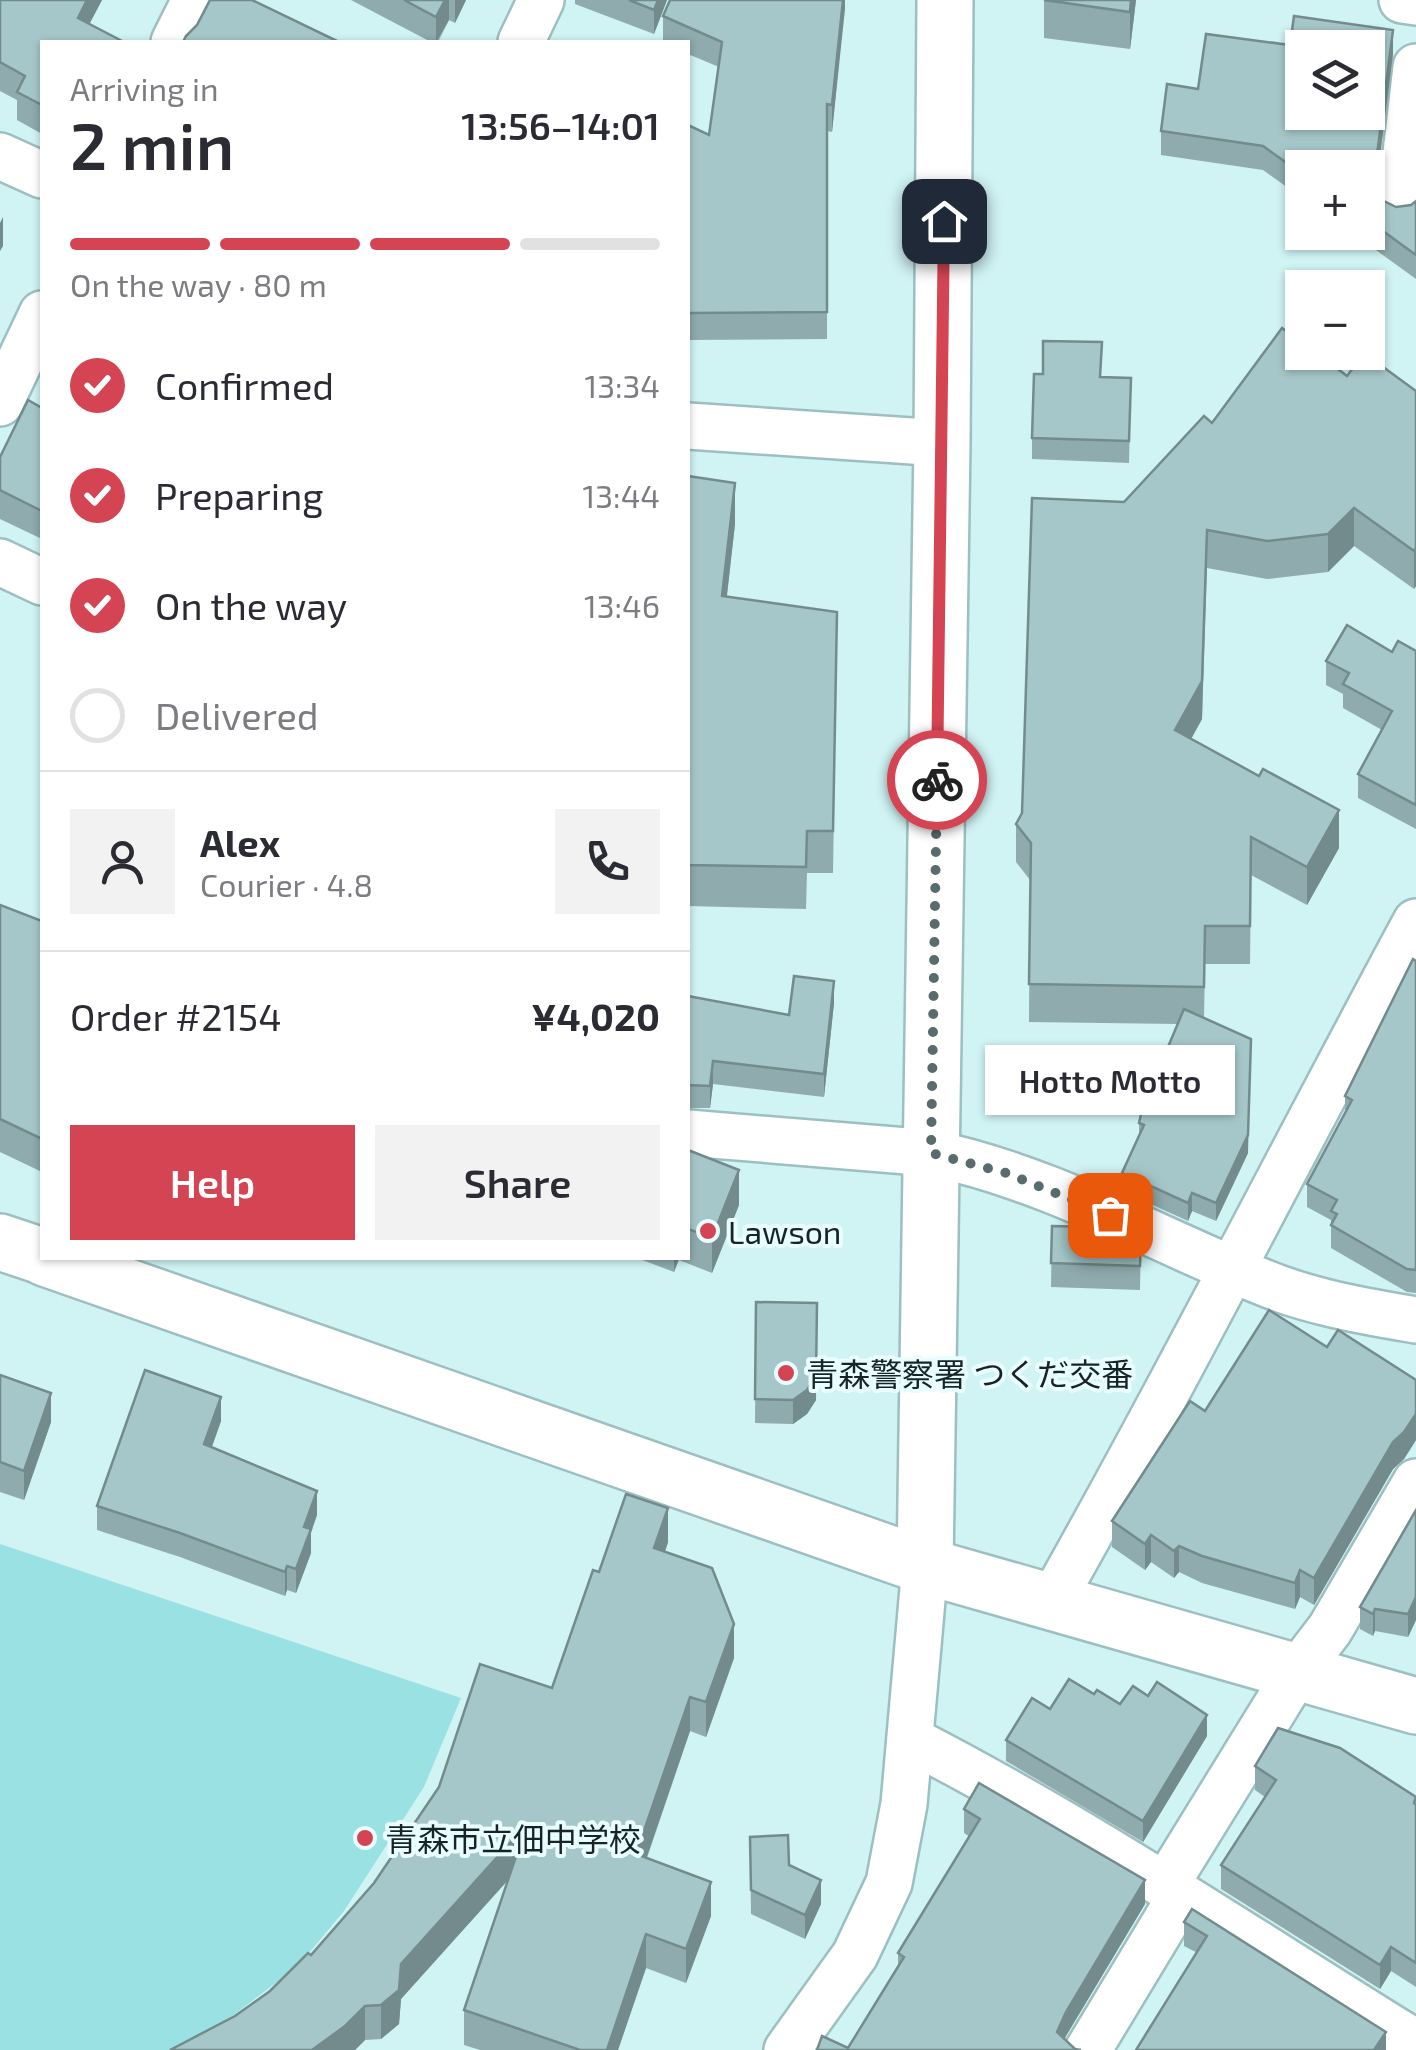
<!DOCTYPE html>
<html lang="en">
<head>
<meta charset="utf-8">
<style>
	body { margin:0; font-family:"Exo 2","Noto Sans JP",sans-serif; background:#f2f2f3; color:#2b2b33; height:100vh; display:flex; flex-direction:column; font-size:38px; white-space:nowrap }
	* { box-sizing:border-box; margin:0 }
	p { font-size:32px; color:#7c7c81 }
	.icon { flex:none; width:55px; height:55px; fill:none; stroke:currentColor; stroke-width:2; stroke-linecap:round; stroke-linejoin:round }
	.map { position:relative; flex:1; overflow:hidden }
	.side { position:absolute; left:40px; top:40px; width:650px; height:1220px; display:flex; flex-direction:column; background:#fff; border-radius:0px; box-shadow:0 2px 8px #0004 }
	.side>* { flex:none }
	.controls { position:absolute; left:1285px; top:30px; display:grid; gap:20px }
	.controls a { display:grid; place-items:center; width:100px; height:100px; border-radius:0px; background:#fff; box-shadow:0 2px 8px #0004; font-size:50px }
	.pin { position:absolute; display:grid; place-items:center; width:85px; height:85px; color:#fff; margin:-42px; border-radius:20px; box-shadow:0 5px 15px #0006 }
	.courier { position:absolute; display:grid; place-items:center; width:100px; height:100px; margin:-50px; border:8px solid #d54452; border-radius:50%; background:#fff; color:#222; box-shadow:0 2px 12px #0007 }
	.bubble { position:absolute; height:70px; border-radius:0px; background:#fff; box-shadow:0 2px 8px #0004; font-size:32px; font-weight:600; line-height:70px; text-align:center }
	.headline em { font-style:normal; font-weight:600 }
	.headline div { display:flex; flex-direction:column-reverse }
	.headline { display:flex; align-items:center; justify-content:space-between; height:170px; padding:0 30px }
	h1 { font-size:65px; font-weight:600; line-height:75px }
	.bar { display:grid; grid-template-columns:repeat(4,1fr); gap:15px 10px; align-content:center; height:120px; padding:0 30px }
	.bar i { height:12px; border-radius:8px; background:#e1e1e2 }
	.bar .selected { background:#d54452 }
	.bar p { grid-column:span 4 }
	.line { display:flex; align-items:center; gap:25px; padding:0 30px; border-top:2px solid #e1e1e2 }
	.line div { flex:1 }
	.round { display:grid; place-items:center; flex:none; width:105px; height:105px; border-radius:0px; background:#f2f2f3 }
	ol { padding:0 30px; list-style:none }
	li { display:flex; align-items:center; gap:30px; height:110px }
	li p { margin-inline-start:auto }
	li .icon { padding:10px; border-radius:50%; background:#d54452; color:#fff; stroke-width:4 }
	li:last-child { color:#7c7c81 }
	li i { width:55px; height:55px; border:5px solid #e1e1e2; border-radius:50% }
	.primary-button { display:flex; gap:20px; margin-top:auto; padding:20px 30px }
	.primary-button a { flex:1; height:115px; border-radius:0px; background:#d54452; color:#fff; font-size:40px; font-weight:600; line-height:115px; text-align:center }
	.primary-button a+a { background:#f2f2f3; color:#2b2b33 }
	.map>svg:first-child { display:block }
	.green { fill:#9ae1e4 }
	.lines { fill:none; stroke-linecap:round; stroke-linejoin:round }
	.street-casing { stroke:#9dbfc0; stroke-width:50 }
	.secondary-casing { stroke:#9dbfc0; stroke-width:60 }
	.street { stroke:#fff; stroke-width:45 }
	.secondary { stroke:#fff; stroke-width:55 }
	.wall { fill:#8fabad }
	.shaded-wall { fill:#748b8d }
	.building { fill:#a6c7c9; stroke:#748b8d; stroke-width:2.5; fill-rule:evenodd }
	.done { stroke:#586c6d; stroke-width:10; stroke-dasharray:0 18 }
	.route { stroke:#d54452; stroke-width:12 }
	.poi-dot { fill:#d54452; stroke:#e9fdfe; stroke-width:4 }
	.labels { text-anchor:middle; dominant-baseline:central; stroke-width:8; stroke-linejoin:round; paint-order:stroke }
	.poi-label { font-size:32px; fill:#172425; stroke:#e9fdfe; text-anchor:start }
</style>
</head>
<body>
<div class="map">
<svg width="1416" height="2050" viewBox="0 0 1416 2050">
	<rect width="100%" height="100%" fill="#d0f3f4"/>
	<path class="green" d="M 0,1544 L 461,1698 L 424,1787 L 344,1911 L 299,1965 L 196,2044 L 183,2050 L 0,2050 Z"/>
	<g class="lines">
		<defs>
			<g id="street">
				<path d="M 1402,0 L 1416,2"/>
				<path d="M 174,42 L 195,0"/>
				<path d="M 521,42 L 541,0"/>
				<path d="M 0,156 L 42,175"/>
				<path d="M 1400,205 L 1416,67"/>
				<path d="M 0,403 L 42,314"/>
				<path d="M 688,426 L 942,443"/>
				<path d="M 0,562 L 42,582"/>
				<path d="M 688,1133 L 931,1153 C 1047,1177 1151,1237 1260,1281 C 1309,1302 1364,1311 1416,1320"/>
				<path d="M 1052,1601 C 1178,1378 1294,1148 1416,922"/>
				<path d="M 911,1740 C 1085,1829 1249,1940 1416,2043"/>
				<path d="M 1165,1886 L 1297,1672 L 1330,1629 L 1416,1482"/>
				<path d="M 787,2050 L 855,1955 L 889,1883 L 904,1804 L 925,1566"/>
				<path d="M 1088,2050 L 1181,1896"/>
			</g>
			<g id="secondary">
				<path d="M 0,1242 L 42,1256"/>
				<path d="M 45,1258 L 925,1566 L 1416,1706"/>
				<path d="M 925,1566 L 942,443 L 945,0"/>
			</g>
		</defs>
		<use href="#street" class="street-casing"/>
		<use href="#secondary" class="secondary-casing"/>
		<use href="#street" class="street"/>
		<use href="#secondary" class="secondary"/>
	</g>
	<g class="wall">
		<path d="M 0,0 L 102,0 L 89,24 L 42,42 L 42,134 L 17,120 L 17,100 L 0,91 Z"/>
		<path d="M 351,0 L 466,0 L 455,23 L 449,20 L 438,42 L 431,42 Z"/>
		<path d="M 575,0 L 667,0 L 654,34 L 575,4 Z"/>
		<path d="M 845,0 L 832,132 L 827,131 L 827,339 L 688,340 L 688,125 L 709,135 L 719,67 L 688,54 L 688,42 L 663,42 L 663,16 Z"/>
		<path d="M 1044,0 L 1136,0 L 1130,49 L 1044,38 Z"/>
		<path d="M 1290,45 L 1393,54 L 1376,188 L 1376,192 L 1384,201 L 1396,207 L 1411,205 L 1416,201 L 1416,279 L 1351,232 L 1368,232 L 1368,168 L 1302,168 L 1302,198 L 1263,170 L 1161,155 L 1161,131 L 1198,89 Z"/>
		<path d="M 1043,374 L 1131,378 L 1129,463 L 1032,459 L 1032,438 Z"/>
		<path d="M 1347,376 L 1416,391 L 1416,586 L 1414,589 L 1354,546 L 1328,572 L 1267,579 L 1207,568 L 1202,719 L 1191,739 L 1339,848 L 1307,905 L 1251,875 L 1250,964 L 1205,964 L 1204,1018 L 1248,1153 L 1216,1221 L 1192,1211 L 1188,1221 L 1122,1191 L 1122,1173 L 1139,1136 L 1139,1123 L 1168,1055 L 1168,1047 L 1178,1024 L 1029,1022 L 1030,880 L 1016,862 L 1016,824 L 1022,813 L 1124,502 L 1212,423 Z"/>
		<path d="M 42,408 L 42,539 L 0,519 L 0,457 Z"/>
		<path d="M 688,476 L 735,524 L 727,596 L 837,612 L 833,873 L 807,873 L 806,909 L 688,906 Z"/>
		<path d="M 1416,651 L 1416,829 L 1358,798 L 1358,774 L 1382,730 L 1343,708 L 1343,694 L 1326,685 L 1326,661 L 1392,652 Z"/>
		<path d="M 0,905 L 42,921 L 42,1172 L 0,1152 Z"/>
		<path d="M 1416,961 L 1416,1293 L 1407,1292 L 1331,1248 L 1331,1220 L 1307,1207 L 1307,1184 L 1345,1113 L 1345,1096 Z"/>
		<path d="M 688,996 L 789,1015 L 834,1003 L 824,1097 L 713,1084 L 710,1108 L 688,1108 Z"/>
		<path d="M 688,1150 L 739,1205 L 712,1273 L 679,1260 L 674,1272 L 637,1258 L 688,1258 Z"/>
		<path d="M 1052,1226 L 1141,1233 L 1140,1290 L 1051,1287 Z"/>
		<path d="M 756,1302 L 816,1400 L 807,1414 L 793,1424 L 755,1423 Z"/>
		<path d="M 1327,1347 L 1416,1380 L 1416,1440 L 1404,1459 L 1393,1469 L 1314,1605 L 1300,1597 L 1295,1609 L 1202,1583 L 1179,1572 L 1174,1578 L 1151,1562 L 1145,1570 L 1112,1547 L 1112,1521 L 1205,1411 Z"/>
		<path d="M 0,1375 L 51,1422 L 24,1500 L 0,1492 Z"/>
		<path d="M 221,1421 L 212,1447 L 317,1515 L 311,1532 L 311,1553 L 296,1593 L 287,1590 L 285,1596 L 180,1557 L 97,1530 L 97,1506 Z"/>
		<path d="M 1416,1510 L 1416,1620 L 1408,1637 L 1375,1631 L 1373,1636 L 1360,1629 L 1360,1607 Z"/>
		<path d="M 668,1542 L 665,1552 L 734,1658 L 706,1737 L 690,1731 L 647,1858 L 711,1916 L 686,1983 L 646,1968 L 618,2050 L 480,2050 L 464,2045 L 464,2010 L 508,1879 L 401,1999 L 399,2024 L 381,2039 L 365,2040 L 355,2050 L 170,2050 L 235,2016 L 270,1991 L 311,1955 L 552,1688 L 599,1572 Z"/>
		<path d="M 1094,1694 L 1207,1736 L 1143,1842 L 1006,1761 L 1006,1740 L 1050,1709 Z"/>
		<path d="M 1255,1766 L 1416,1797 L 1416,1987 L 1391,1971 L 1380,1989 L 1221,1889 L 1221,1865 L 1265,1797 L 1255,1790 Z"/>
		<path d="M 964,1809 L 1145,1904 L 1064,2039 L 848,2048 L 898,1967 L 898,1953 L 970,1837 L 964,1833 Z"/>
		<path d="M 750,1837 L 789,1865 L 821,1904 L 805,1939 L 751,1914 Z"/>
		<path d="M 1184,1922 L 1386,2050 L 1184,1946 Z"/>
	</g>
	<g class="shaded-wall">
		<path d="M 87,0 L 102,0 L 80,42 L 78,18 Z"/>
		<path d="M 445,0 L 449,0 L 449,20 L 436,42 L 436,17 Z"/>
		<path d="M 455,0 L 466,0 L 455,23 Z"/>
		<path d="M 658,0 L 667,0 L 654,34 L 654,10 Z"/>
		<path d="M 843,0 L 845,0 L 845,9 L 832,132 L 832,105 Z"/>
		<path d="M 1131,0 L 1136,0 L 1130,49 L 1130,12 Z"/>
		<path d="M 1393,30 L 1393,54 L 1374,202 L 1374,178 Z"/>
		<path d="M 3,217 L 3,246 L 0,251 L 0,223 Z"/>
		<path d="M 735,483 L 735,524 L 722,637 L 722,596 Z"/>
		<path d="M 1354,508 L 1354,546 L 1328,572 L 1328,534 Z"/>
		<path d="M 1207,530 L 1202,719 L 1175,768 L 1175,730 Z"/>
		<path d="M 1416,548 L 1416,586 L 1414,589 L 1414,551 Z"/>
		<path d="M 1339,810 L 1339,848 L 1307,905 L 1307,867 Z"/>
		<path d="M 834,981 L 834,1003 L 824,1097 L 824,1074 Z"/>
		<path d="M 1251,1039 L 1248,1153 L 1216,1221 L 1216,1203 Z"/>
		<path d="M 713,1061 L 713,1084 L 710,1108 L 710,1086 Z"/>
		<path d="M 689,1084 L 689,1107 L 688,1108 L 688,1085 Z"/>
		<path d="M 739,1170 L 739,1205 L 712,1273 L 712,1238 Z"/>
		<path d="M 1192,1193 L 1192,1211 L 1188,1221 L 1188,1203 Z"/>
		<path d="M 674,1258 L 679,1258 L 674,1272 Z"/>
		<path d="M 817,1303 L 816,1400 L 807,1414 L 793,1424 L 793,1400 Z"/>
		<path d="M 51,1393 L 51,1422 L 24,1500 L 24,1471 Z"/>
		<path d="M 221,1397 L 221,1421 L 204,1468 L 204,1444 Z"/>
		<path d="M 1416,1414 L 1416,1440 L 1404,1459 L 1393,1469 L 1314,1605 L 1314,1578 L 1393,1442 Z"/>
		<path d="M 317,1491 L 317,1515 L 311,1532 L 311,1553 L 296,1593 L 296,1569 L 304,1527 Z"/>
		<path d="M 668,1508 L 668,1542 L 654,1583 L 654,1548 Z"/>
		<path d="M 1151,1535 L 1151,1562 L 1145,1570 L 1145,1544 Z"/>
		<path d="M 1179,1546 L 1179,1572 L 1174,1578 L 1174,1551 Z"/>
		<path d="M 287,1566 L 287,1590 L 285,1596 L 285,1572 Z"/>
		<path d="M 1300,1570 L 1300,1597 L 1295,1609 L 1295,1583 Z"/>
		<path d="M 1416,1597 L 1416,1620 L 1408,1637 L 1408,1614 Z"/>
		<path d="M 1375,1609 L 1375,1631 L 1373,1636 L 1373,1614 Z"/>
		<path d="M 734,1624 L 734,1658 L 706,1737 L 706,1702 Z"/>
		<path d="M 690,1697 L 690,1731 L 636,1888 L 636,1854 Z"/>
		<path d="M 1207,1715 L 1207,1736 L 1143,1842 L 1143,1821 Z"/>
		<path d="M 527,1824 L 527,1859 L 401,1999 L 399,2024 L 381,2039 L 381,2005 L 401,1964 Z"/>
		<path d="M 821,1880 L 821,1904 L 805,1939 L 805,1915 Z"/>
		<path d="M 1145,1880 L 1145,1904 L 1066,2036 L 1060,2050 L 1057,2032 L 1066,2012 Z"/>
		<path d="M 711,1882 L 711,1916 L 686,1983 L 686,1949 Z"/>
		<path d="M 646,1934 L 646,1968 L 618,2050 L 607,2050 Z"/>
		<path d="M 1391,1947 L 1391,1971 L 1380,1989 L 1380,1965 Z"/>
		<path d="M 365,2006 L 365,2040 L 355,2050 L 312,2050 Z"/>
		<path d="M 1386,2032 L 1386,2050 L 1374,2050 Z"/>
	</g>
	<g class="building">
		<path d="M 0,0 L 87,0 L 78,18 L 124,42 L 42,42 L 42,105 L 17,92 L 25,76 L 0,62 Z"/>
		<path d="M 210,0 L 252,0 L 339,42 L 183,42 L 186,36 L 197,25 Z"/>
		<path d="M 404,0 L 445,0 L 436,17 Z"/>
		<path d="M 629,0 L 658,0 L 654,10 Z"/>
		<path d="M 670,0 L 843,0 L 832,105 L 827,104 L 827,312 L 688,313 L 688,125 L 709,135 L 722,42 L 663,16 Z"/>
		<path d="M 1044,0 L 1131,0 L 1130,12 Z"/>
		<path d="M 1294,16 L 1393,30 L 1374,178 L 1376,192 L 1384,201 L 1396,207 L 1411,205 L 1416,201 L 1416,255 L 1368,220 L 1368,168 L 1302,168 L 1302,174 L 1263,146 L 1161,131 L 1167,84 L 1198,89 L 1206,34 L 1290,45 ZM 1302,48 L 1368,48 L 1368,112 L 1302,112 Z"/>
		<path d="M 1282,328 L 1302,343 L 1302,352 L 1316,352 L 1347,376 L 1364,353 L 1416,391 L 1416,548 L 1414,551 L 1354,508 L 1328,534 L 1267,541 L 1207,530 L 1202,681 L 1175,730 L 1259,776 L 1263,769 L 1339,810 L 1307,867 L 1251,837 L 1250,926 L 1205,926 L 1204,987 L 1029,984 L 1031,843 L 1016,824 L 1022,813 L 1032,498 L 1124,502 L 1204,416 L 1212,423 Z"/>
		<path d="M 1043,341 L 1102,342 L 1100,377 L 1131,378 L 1129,441 L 1032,438 L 1034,374 L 1043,374 Z"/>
		<path d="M 28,400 L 42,408 L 42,511 L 0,490 L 0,457 Z"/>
		<path d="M 688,476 L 735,483 L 722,596 L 837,612 L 833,831 L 807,831 L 806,867 L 688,865 Z"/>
		<path d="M 1347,625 L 1392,652 L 1398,641 L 1416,651 L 1416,805 L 1358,774 L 1392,711 L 1343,684 L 1349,673 L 1326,661 Z"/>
		<path d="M 0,905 L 42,921 L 42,1139 L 0,1119 Z"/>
		<path d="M 1413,959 L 1416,961 L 1416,1270 L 1407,1269 L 1331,1225 L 1337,1214 L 1331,1211 L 1337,1200 L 1307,1184 L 1352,1100 L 1345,1096 Z"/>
		<path d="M 794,976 L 834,981 L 824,1074 L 713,1061 L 710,1086 L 688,1085 L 688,996 L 789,1015 Z"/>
		<path d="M 1184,1009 L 1251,1039 L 1248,1135 L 1216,1203 L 1192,1193 L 1188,1203 L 1122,1173 L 1144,1125 L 1139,1123 L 1142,1110 L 1171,1048 L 1168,1047 Z"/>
		<path d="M 688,1150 L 739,1170 L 712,1238 L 688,1229 Z"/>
		<path d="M 1052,1226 L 1130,1228 L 1141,1233 L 1140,1266 L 1051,1263 Z"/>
		<path d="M 756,1302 L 817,1303 L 816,1376 L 807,1390 L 793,1400 L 755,1399 Z"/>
		<path d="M 1269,1310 L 1327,1347 L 1338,1330 L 1416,1380 L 1416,1414 L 1404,1432 L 1393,1442 L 1314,1578 L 1300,1570 L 1295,1583 L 1202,1556 L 1179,1546 L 1174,1551 L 1151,1535 L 1145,1544 L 1112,1521 L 1190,1401 L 1205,1411 Z"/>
		<path d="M 145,1370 L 221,1397 L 204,1444 L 317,1491 L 304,1527 L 311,1529 L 296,1569 L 287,1566 L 285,1572 L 180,1533 L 97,1506 Z"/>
		<path d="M 0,1375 L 51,1393 L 24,1471 L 0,1462 Z"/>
		<path d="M 626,1494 L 668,1508 L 654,1548 L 712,1568 L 734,1624 L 706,1702 L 690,1697 L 636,1854 L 711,1882 L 686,1949 L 646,1934 L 607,2050 L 580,2050 L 464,2010 L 527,1824 L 401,1964 L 399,1990 L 381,2005 L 365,2006 L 345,2026 L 312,2050 L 170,2050 L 235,2016 L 270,1991 L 308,1953 L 311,1955 L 374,1883 L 439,1787 L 480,1664 L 552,1688 L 593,1570 L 599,1572 Z"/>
		<path d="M 1416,1510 L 1416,1597 L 1408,1614 L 1375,1609 L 1373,1614 L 1360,1607 Z"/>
		<path d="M 1069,1679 L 1094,1694 L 1097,1690 L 1120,1704 L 1133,1686 L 1148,1696 L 1157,1682 L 1207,1715 L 1143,1821 L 1006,1740 L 1032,1698 L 1050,1709 Z"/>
		<path d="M 1278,1728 L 1340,1748 L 1416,1797 L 1414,1803 L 1416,1805 L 1416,1963 L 1391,1947 L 1380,1965 L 1221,1865 L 1276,1780 L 1255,1766 Z"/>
		<path d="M 979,1783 L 1145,1880 L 1066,2012 L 1057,2032 L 1075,2049 L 1081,2050 L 817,2050 L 822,2036 L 848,2048 L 904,1957 L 898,1953 L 980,1819 L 964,1809 Z"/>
		<path d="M 788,1835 L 789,1865 L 821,1880 L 805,1915 L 751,1890 L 750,1837 Z"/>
		<path d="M 1192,1909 L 1386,2032 L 1374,2050 L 1136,2050 L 1207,1936 L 1184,1922 Z"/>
	</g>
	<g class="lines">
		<path class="done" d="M 937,780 L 931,1153 L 1006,1173 L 1110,1215"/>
		<path class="route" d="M 937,780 L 944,221"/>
	</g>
	<g class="poi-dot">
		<circle cx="708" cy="1231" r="10"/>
		<circle cx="786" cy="1373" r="10"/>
		<circle cx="365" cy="1838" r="10"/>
	</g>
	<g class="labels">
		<g class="poi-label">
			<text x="728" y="1231">Lawson</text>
			<text x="806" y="1373">青森警察署 つくだ交番</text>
			<text x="385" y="1838">青森市立佃中学校</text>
		</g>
	</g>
</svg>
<div class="controls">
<a><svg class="icon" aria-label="layers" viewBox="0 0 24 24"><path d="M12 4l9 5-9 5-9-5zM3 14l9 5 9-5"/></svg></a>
<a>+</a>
<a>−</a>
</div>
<div class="pin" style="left:1110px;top:1215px;background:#ea580c"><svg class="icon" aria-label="bag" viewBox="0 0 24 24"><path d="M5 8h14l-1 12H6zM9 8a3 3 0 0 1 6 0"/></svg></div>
<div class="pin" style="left:944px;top:221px;background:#1f2937"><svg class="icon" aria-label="home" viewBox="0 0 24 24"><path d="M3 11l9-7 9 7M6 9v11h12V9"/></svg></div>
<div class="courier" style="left:937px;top:780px"><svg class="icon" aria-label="bike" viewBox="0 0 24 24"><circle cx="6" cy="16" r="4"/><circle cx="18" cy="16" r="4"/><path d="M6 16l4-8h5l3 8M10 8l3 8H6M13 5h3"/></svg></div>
<div class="bubble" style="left:985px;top:1045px;width:250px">Hotto Motto</div>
<section class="side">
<div class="headline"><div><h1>2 min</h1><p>Arriving in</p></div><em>13:56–14:01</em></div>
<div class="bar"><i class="selected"></i><i class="selected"></i><i class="selected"></i><i></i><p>On the way · 80 m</p></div>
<ol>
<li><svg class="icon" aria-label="check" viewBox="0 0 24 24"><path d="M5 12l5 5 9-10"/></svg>Confirmed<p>13:34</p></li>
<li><svg class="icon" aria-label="check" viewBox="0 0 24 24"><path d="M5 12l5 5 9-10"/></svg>Preparing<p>13:44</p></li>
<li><svg class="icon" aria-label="check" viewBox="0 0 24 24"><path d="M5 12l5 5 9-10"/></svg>On the way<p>13:46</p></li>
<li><i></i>Delivered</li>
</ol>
<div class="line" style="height:180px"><a class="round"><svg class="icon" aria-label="person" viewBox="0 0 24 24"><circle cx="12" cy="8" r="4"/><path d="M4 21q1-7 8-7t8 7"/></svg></a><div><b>Alex</b><p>Courier · 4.8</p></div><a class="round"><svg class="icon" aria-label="phone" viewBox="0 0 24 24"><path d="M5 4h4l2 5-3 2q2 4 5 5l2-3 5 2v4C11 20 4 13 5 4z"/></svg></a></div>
<div class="line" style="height:130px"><div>Order #2154</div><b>¥4,020</b></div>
<div class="primary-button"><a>Help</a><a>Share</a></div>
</section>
</div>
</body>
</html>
